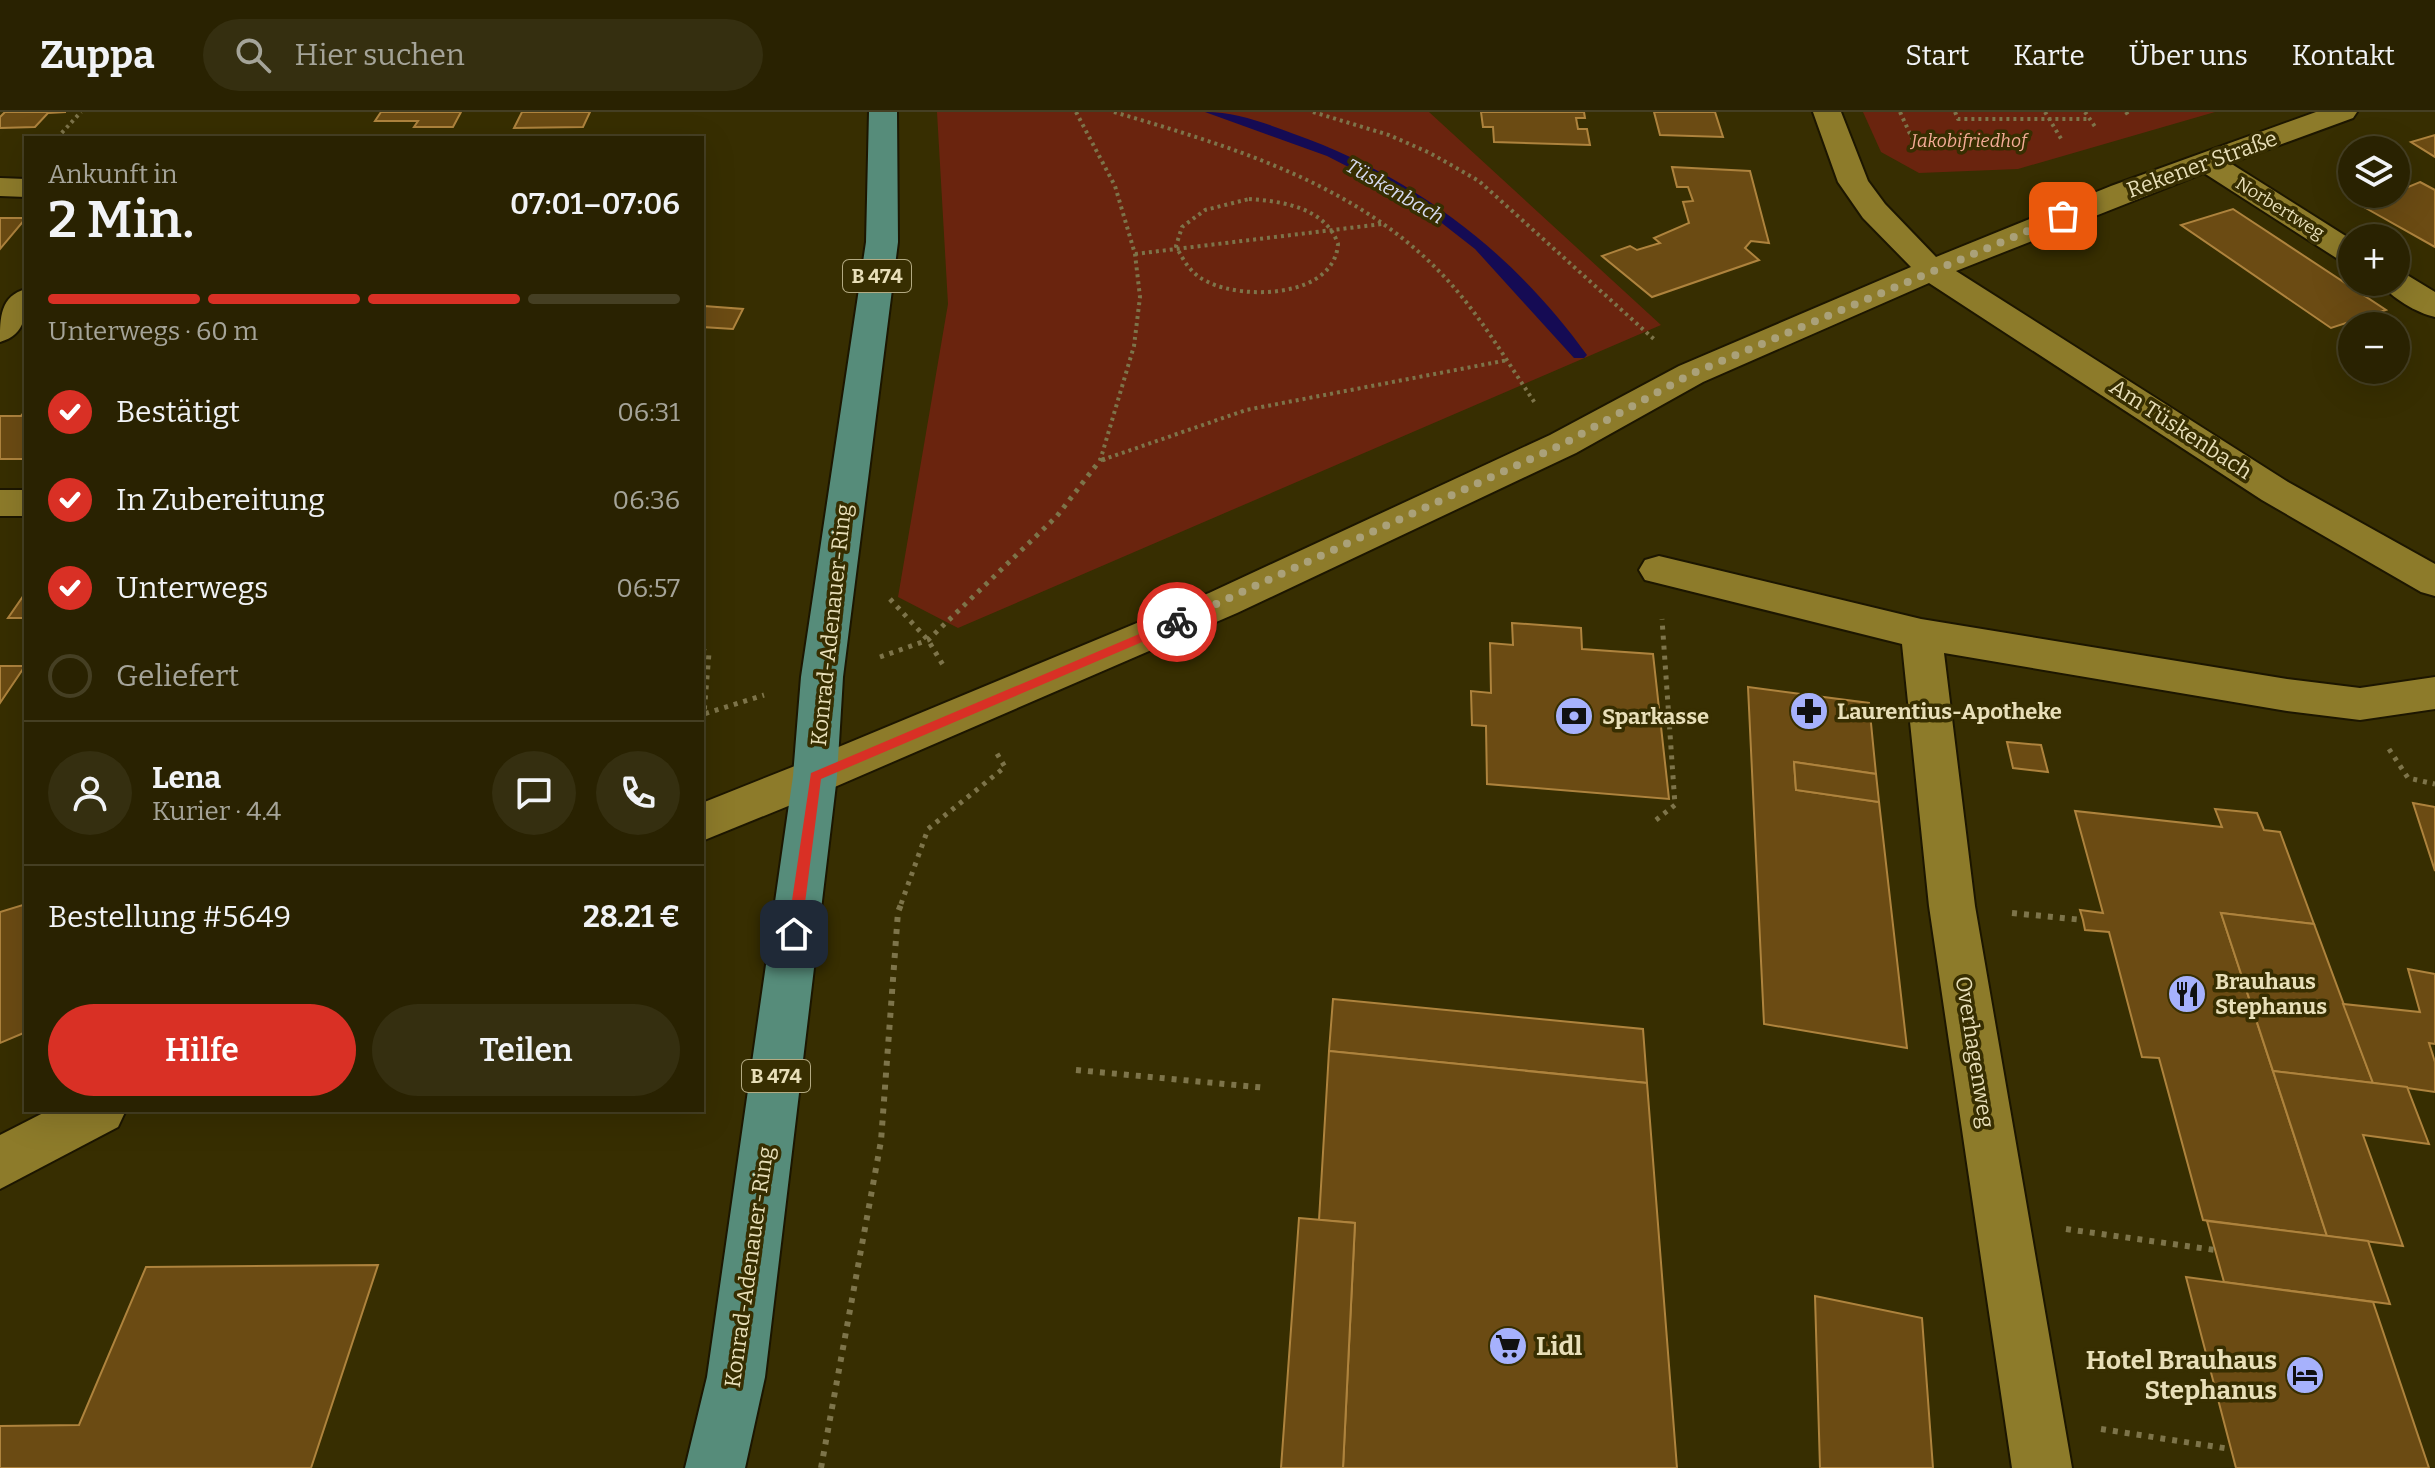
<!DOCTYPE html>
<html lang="de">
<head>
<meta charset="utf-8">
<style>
	body { margin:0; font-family:Bitter,serif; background:#352f10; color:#f1f3f6; height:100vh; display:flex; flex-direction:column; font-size:30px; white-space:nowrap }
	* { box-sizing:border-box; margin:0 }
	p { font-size:26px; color:#a5a499 }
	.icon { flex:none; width:44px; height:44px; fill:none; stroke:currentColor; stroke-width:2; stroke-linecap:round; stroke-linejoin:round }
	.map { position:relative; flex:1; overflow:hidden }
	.panel { position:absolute; left:24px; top:24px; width:680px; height:976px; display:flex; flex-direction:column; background:#292201; border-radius:0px; box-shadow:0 8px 32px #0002,0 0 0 2px #453f23 }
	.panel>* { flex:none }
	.tools { position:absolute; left:2338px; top:24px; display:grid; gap:16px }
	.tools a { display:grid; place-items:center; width:72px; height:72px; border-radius:50%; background:#292201; box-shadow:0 8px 32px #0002,0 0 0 2px #453f23; font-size:40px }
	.pin { position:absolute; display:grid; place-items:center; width:68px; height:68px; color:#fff; margin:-34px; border-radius:16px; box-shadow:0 4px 12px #0006 }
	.courier { position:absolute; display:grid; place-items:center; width:80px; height:80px; margin:-40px; border:6px solid #d93025; border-radius:50%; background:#fff; color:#222; box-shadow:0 2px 10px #0007 }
	.summary em { font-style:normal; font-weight:600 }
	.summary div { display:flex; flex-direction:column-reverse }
	.summary { display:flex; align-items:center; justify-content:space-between; height:136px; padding:0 24px }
	h1 { font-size:52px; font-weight:600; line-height:60px }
	.bar { display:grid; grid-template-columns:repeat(4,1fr); gap:12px 8px; align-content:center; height:96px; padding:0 24px }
	.bar i { height:10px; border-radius:6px; background:#453f23 }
	.bar .on { background:#d93025 }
	.bar p { grid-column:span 4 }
	.line { display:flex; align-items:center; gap:20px; padding:0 24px; border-top:2px solid #453f23 }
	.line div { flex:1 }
	.round { display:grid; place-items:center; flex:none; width:84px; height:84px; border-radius:42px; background:#352f10 }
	ol { padding:0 24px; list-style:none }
	li { display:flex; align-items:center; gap:24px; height:88px }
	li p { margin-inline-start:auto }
	li .icon { padding:8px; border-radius:50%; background:#d93025; color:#fff; stroke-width:4 }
	li:last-child { color:#a5a499 }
	li i { width:44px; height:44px; border:4px solid #453f23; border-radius:50% }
	.primary-button { display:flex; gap:16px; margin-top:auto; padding:16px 24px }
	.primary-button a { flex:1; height:92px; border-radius:48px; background:#d93025; color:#fff; font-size:32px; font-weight:600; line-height:92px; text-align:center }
	.primary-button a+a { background:#352f10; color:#f1f3f6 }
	header { display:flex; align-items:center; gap:48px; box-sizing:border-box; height:112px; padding:0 40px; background:#292201; border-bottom:2px solid #453f23 }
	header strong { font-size:38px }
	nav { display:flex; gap:44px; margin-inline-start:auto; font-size:28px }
	.search { width:560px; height:72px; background:#352f10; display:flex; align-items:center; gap:20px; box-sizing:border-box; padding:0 28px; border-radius:44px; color:#a5a499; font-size:30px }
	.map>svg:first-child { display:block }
	.green { fill:#6a240e }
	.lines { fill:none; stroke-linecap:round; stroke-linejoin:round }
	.stream { fill:#150b54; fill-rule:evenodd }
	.building { fill:#6b4b13; stroke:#ae833d; stroke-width:2 }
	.minor-casing { stroke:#1c1600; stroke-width:4 }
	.tertiary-casing { stroke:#1c1600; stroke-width:4 }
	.primary-casing { stroke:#1c1600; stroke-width:4 }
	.path-far2 { stroke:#7d744a; stroke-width:4; stroke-dasharray:3 4; stroke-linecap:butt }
	.path-far1 { stroke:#7d744a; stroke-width:5; stroke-dasharray:4 6; stroke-linecap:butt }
	.path { stroke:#7d744a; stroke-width:6; stroke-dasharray:5 7; stroke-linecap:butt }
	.minor { fill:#8d7b2a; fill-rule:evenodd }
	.tertiary { fill:#8d7b2a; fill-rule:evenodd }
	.primary { fill:#568c7a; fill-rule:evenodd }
	.route { fill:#d93025 }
	.done { stroke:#aaa179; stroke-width:8; stroke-dasharray:0 14.4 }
	.labels { text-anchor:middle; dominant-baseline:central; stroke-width:7; stroke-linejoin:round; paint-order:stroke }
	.far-park-label { font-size:18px; font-style:italic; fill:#f5ac97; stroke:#372e01 }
	.far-street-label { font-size:18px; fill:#e8dfb9; stroke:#372e01 }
	.far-water-label { font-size:20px; font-style:italic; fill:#d6dbf1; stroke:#372e01 }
	.shield { fill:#372e01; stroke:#b3aa82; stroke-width:2 }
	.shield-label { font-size:20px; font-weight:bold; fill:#e8dfb9 }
	.street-label { font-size:22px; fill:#e8dfb9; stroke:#372e01 }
	.poi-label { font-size:22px; font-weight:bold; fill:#e8dfb9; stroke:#372e01; text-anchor:start }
	.near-poi-label { font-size:26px; font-weight:bold; fill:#e8dfb9; stroke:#372e01; text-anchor:start }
</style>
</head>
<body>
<header>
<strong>Zuppa</strong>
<div class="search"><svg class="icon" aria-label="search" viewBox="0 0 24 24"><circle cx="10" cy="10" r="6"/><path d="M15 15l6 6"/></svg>Hier suchen</div>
<nav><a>Start</a><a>Karte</a><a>Über uns</a><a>Kontakt</a></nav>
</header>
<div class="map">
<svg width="2435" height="1356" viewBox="0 0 2435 1356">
	<rect width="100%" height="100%" fill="#372e01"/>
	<g class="green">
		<path d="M 937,0 L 1429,0 L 1661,213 L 958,516 L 898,485 L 948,192 Z"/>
		<path d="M 1863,0 L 2215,0 L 2018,57 L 1919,61 L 1881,40 Z"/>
	</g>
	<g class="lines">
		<path class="stream" d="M 1205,0 C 1236,0 1265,11 1294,22 C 1413,64 1513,140 1587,243 L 1584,246 L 1574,246 L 1475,137 L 1411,87 L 1327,44 Z"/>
	</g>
	<g class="building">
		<path d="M 5,0 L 66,0 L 48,1 L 35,15 L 0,16 L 0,5 Z"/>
		<path d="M 381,0 L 461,0 L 453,15 L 414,15 L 418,9 L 375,9 Z"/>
		<path d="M 522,0 L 590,0 L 583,15 L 514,16 Z"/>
		<path d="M 1481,0 L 1584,0 L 1585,6 L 1576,6 L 1578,17 L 1587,17 L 1590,33 L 1494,30 L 1493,15 L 1483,15 Z"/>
		<path d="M 1654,0 L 1715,0 L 1723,25 L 1660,23 Z"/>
		<path d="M 2435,23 L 2435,45 L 2411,30 Z"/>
		<path d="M 1672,55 L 1750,59 L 1769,131 L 1751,129 L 1745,136 L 1759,148 L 1652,185 L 1602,144 L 1630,134 L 1637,138 L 1660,131 L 1654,126 L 1689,111 L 1683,90 L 1693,89 L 1688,75 L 1677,75 Z"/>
		<path d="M 2420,70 L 2435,78 L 2435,135 L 2362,94 Z"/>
		<path d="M 2233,97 L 2386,198 L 2331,216 L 2181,113 Z"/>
		<path d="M 0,106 L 26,106 L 0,137 Z"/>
		<path d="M 704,194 L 743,197 L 733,217 L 702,215 Z"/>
		<path d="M 26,298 L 26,347 L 0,347 L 0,304 L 21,304 Z"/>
		<path d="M 26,480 L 26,506 L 8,506 Z"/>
		<path d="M 1512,511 L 1581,516 L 1582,537 L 1653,542 L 1669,687 L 1487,672 L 1486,614 L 1472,613 L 1471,579 L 1491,581 L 1490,531 L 1513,533 Z"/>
		<path d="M 0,554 L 25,554 L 0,591 Z"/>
		<path d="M 1748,575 L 1869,591 L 1876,662 L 1794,650 L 1796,678 L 1879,690 L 1907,936 L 1764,912 Z"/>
		<path d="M 2007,630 L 2041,633 L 2048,660 L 2013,656 Z"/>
		<path d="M 1794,650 L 1876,662 L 1879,690 L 1796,678 Z"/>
		<path d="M 2413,691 L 2435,695 L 2435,759 Z"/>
		<path d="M 2215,697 L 2257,701 L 2264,718 L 2280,720 L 2314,812 L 2221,801 L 2327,1124 L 2203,1108 L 2159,946 L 2142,945 L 2109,820 L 2085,818 L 2083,808 L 2080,798 L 2103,801 L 2075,699 L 2222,715 Z"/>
		<path d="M 26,792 L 26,920 L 0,931 L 0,800 Z"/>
		<path d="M 2221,801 L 2314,812 L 2373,971 L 2273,959 Z"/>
		<path d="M 2408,857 L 2435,862 L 2435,932 L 2429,931 L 2435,950 L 2435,980 L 2373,971 L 2343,892 L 2420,900 Z"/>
		<path d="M 1333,887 L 1643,917 L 1647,971 L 1329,939 Z"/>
		<path d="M 1329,939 L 1647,971 L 1677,1356 L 1343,1356 L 1355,1111 L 1319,1108 Z"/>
		<path d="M 2273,959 L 2407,975 L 2429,1032 L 2363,1023 L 2403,1134 L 2327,1124 Z"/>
		<path d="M 1299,1106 L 1355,1111 L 1343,1356 L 1281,1356 Z"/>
		<path d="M 2207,1109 L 2368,1129 L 2390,1192 L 2224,1170 Z"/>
		<path d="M 378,1153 L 311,1356 L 0,1356 L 0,1314 L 79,1313 L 146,1155 Z"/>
		<path d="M 2186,1165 L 2373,1190 L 2429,1356 L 2236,1356 Z"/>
		<path d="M 1815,1184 L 1922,1206 L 1933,1356 L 1820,1356 Z"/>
	</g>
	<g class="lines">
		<defs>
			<g id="minor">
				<path d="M 1813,0 L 1841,0 L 1868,69 L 1885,92 L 1936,145 L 2111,74 L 2316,0 L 2357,0 L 2353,6 L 2230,51 L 2352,128 L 2352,152 L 2341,149 L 2204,61 L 1956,159 L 2288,370 L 2435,452 L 2435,484 L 2421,480 L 2262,388 L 1929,171 L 1703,270 L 1576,341 L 1237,501 L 830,677 L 815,682 L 800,677 L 793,664 L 800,651 L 1209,481 L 1550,323 L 1679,254 L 1911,155 L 1863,106 L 1838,70 Z"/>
				<path d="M 0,66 L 26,67 L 26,85 L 0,84 Z"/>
				<path d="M 2396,160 L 2407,163 L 2435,180 L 2435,205 C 2417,201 2391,186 2380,170 L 2396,170 Z"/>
				<path d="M 26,177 C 26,201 27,222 0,230 C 0,206 0,184 26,177 Z"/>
				<rect x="0" y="378" width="26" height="26"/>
				<path d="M 1659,444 L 1921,507 L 2287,567 L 2360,576 L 2435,565 L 2435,597 L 2360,608 L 2287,599 L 1944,541 L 1975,794 L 2072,1356 L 2012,1356 L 1929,794 L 1902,532 L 1645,468 L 1639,458 L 1645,448 Z"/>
			</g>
			<g id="tertiary">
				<path d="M 815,646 L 830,651 L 837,664 L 830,677 L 702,729 L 702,691 Z"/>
				<path d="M 49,998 L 126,998 L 118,1015 L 0,1077 L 0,1023 Z"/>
			</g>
			<path id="primary" d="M 869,0 L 897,0 L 898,130 L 843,565 L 837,664 L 765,1265 L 745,1356 L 685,1356 L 707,1265 L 793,664 L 801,565 L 866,130 Z"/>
		</defs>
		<use href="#minor" class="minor-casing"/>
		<use href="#tertiary" class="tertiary-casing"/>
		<use href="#primary" class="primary-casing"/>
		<g class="path-far2">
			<path d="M 1076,0 L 1115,74 L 1135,142 L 1140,185 L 1134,234 L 1100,349"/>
			<path d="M 1114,0 C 1236,36 1364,74 1451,172 C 1483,208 1508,251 1535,291"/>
			<path d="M 1313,0 L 1389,23 L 1430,41 L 1479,69 L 1656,229"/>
			<path d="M 1900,0 L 1917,37"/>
			<path d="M 1955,0 L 1958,7 L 2090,7"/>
			<path d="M 2045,0 L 2063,30"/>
			<path d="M 2085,0 L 2096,16"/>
			<path d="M 2126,0 L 2128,3"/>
			<path d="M 57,26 L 81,0"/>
			<path d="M 1249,87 C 1282,89 1326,96 1338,132 C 1334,186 1244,188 1208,170 C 1192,163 1184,150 1176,134 L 1182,115 L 1205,98 Z"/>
			<path d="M 1135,142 L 1382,112"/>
			<path d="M 1102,348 L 1246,298 L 1508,248"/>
		</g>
		<g class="path-far1">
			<path d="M 1102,348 L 1105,347"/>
			<path d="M 890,487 L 928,528 L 943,553"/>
			<path d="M 702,538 L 709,541 L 704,602 L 764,583"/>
			<path d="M 880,545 L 928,528 L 1057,404 L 1101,347"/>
			<path d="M 2389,637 L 2408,666 L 2435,672"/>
			<path d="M 1656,708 L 1675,693 L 1662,507"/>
			<path d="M 901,792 L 928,717 L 1005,655 L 996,640"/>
		</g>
		<g class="path">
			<path d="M 2012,801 L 2083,808"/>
			<path d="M 1076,958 L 1267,976"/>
			<path d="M 2066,1117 L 2215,1138"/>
			<path d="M 2101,1317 L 2230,1337"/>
			<path d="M 821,1356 L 881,1029 L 898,800 L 902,790"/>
		</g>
		<use href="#minor" class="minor"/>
		<use href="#tertiary" class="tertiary"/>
		<use href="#primary" class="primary"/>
	</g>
	<path class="route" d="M 1177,506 L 1183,510 L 1182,513 L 821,667 L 801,822 L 799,827 L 789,827 L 787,822 L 811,661 Z"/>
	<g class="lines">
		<path class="done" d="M 1177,510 L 1563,332 L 1691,262 L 2063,104"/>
	</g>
	<defs>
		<symbol id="pharmacy-disc" viewBox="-11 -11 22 22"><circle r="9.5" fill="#a6b1fc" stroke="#372e01"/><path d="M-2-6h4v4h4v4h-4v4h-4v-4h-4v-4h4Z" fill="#111"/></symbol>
		<symbol id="bank-disc" viewBox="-11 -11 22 22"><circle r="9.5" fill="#a6b1fc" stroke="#372e01"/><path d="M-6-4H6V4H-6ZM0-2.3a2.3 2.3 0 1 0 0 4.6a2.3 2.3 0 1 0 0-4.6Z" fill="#111"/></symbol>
		<symbol id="restaurant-disc" viewBox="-11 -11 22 22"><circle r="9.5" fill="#a6b1fc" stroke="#372e01"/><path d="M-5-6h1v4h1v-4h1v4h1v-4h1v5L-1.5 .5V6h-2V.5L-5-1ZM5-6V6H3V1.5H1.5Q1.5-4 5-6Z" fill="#111"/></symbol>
		<symbol id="supermarket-disc" viewBox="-11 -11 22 22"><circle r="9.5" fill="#a6b1fc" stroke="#372e01"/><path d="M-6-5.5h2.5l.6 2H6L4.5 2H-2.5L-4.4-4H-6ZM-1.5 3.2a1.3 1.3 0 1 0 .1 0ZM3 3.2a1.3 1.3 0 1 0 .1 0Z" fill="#111"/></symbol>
		<symbol id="hotel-disc" viewBox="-11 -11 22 22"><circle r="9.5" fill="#a6b1fc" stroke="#372e01"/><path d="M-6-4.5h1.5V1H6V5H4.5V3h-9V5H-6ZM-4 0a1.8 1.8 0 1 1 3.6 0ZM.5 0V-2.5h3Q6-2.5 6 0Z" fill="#111"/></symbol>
	</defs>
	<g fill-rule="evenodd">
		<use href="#pharmacy-disc" x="1787" y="577" width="44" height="44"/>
		<use href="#bank-disc" x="1552" y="582" width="44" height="44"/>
		<use href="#restaurant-disc" x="2165" y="860" width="44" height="44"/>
		<use href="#supermarket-disc" x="1486" y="1212" width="44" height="44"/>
		<use href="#hotel-disc" x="2283" y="1241" width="44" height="44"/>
	</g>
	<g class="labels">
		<g class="far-park-label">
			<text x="1969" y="29">Jakobifriedhof</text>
		</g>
		<g class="far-street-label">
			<text transform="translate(2280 96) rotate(32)">Norbertweg</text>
		</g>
		<g class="far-water-label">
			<text transform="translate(1395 79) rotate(30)">Tüskenbach</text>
		</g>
		<g class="shield">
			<rect x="843" y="148" width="68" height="32" rx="6"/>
			<rect x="742" y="948" width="68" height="32" rx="6"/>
		</g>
		<g class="shield-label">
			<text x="877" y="164">B 474</text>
			<text x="776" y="964">B 474</text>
		</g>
		<g class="street-label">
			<text transform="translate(2202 52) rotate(-20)">Rekener Straße</text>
			<text transform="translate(2181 317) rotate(33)">Am Tüskenbach</text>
			<text transform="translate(831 513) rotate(-84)">Konrad-Adenauer-Ring</text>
			<text transform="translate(1975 940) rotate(81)">Overhagenweg</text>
			<text transform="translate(749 1155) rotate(-82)">Konrad-Adenauer-Ring</text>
		</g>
		<g class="poi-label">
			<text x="1837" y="599">Laurentius-Apotheke</text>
			<text x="1602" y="604">Sparkasse</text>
			<text x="2215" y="869">Brauhaus<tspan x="2215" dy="25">Stephanus</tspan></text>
		</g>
		<g class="near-poi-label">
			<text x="1536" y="1234">Lidl</text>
			<text x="2277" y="1248" text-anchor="end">Hotel Brauhaus<tspan x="2277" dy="30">Stephanus</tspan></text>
		</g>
	</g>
</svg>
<div class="tools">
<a><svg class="icon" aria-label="layers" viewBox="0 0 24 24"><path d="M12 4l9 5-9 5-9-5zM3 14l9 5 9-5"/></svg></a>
<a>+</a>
<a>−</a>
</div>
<div class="pin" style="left:2063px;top:104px;background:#ea580c"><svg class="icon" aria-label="bag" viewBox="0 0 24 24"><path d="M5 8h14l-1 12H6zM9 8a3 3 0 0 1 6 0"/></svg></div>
<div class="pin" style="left:794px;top:822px;background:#1f2937"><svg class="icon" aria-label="home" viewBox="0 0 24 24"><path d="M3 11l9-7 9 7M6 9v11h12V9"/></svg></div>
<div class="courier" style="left:1177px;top:510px"><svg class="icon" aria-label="bike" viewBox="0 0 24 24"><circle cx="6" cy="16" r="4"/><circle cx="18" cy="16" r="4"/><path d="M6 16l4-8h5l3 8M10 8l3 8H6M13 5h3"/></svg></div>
<section class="panel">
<div class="summary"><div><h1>2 Min.</h1><p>Ankunft in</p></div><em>07:01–07:06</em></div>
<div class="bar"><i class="on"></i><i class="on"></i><i class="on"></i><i></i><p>Unterwegs · 60 m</p></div>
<ol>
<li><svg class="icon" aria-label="check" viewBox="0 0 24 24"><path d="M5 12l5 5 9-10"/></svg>Bestätigt<p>06:31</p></li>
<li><svg class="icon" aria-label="check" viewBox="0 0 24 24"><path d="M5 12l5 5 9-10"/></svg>In Zubereitung<p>06:36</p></li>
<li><svg class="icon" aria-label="check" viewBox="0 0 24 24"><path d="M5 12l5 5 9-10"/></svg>Unterwegs<p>06:57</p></li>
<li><i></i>Geliefert</li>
</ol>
<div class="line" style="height:144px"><a class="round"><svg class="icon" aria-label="person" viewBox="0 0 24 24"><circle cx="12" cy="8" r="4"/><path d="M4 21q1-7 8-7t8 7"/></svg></a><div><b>Lena</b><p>Kurier · 4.4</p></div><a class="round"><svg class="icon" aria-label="chat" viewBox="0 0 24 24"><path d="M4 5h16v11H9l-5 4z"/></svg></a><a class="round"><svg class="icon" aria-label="phone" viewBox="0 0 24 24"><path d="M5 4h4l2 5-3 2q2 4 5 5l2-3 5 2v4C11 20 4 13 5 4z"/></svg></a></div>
<div class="line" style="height:104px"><div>Bestellung #5649</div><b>28.21 €</b></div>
<div class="primary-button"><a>Hilfe</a><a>Teilen</a></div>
</section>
</div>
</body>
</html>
